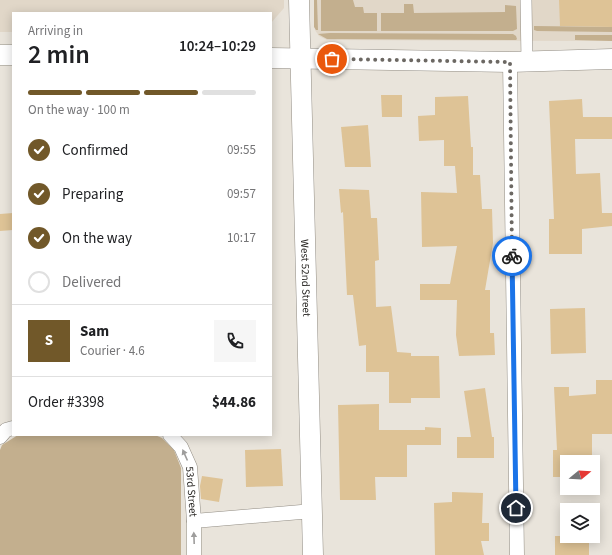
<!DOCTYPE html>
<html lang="en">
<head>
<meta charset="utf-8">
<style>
	body { margin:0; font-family:"Source Sans 3",sans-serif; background:#f6f6f6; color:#202124; height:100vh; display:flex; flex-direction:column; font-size:15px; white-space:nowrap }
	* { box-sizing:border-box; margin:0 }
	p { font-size:13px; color:#757577 }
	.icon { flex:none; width:22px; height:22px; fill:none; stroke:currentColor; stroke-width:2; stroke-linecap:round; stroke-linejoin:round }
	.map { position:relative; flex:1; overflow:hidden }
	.side { position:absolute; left:12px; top:12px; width:260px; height:424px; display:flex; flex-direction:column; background:#fff; border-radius:0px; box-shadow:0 2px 10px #0003 }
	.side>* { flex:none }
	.needle { width:26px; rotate:72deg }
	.tools { position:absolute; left:560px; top:455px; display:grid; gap:8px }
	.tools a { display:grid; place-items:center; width:40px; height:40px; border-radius:0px; background:#fff; box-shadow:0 2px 10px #0003; font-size:20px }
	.pin { position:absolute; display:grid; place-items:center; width:34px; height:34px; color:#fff; margin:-17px; border:2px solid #fff; border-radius:50%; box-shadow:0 1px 4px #0007 }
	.courier { position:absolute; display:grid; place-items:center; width:40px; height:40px; margin:-20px; border:3px solid #1a73e8; border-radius:50%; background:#fff; color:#222; box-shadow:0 1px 5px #0007 }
	.head em { font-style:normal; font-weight:600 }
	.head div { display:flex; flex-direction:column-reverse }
	.head { display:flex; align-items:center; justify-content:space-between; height:68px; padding:0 16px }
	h1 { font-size:26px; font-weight:600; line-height:30px }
	.bar { display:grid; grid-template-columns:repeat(4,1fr); gap:6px 4px; align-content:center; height:48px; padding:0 16px }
	.bar i { height:5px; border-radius:3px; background:#e0e0e0 }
	.bar .active { background:#715829 }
	.bar p { grid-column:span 4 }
	.line { display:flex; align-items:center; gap:10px; padding:0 16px; border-top:1px solid #e0e0e0 }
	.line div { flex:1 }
	.round { display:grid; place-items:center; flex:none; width:42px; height:42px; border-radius:0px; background:#f6f6f6 }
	ol { padding:0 16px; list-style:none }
	li { display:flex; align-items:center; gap:12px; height:44px }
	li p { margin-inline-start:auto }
	li .icon { padding:4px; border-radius:50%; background:#715829; color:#fff; stroke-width:4 }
	li:last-child { color:#757577 }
	li i { width:22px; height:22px; border:2px solid #e0e0e0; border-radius:50% }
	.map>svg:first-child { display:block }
	.built { fill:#e1d7c8 }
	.green { fill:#c3af8e }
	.building { fill:#dec396 }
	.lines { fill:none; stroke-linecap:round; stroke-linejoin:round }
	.pedestrian-casing { stroke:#928d84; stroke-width:12 }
	.minor-casing { stroke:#928d84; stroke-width:15 }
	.secondary-casing { stroke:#928d84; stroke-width:21 }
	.pedestrian { stroke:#fff; stroke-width:11 }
	.minor { stroke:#fff; stroke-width:14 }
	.secondary { stroke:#fff; stroke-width:20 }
	.oneway { fill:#9e9d9c }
	.done { stroke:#6c6863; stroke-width:4; stroke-dasharray:0 7.2 }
	.route { stroke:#1a73e8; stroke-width:5 }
	.labels { text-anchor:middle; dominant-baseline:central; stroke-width:3; stroke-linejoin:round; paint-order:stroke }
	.street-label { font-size:11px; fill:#282623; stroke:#f7f1e8 }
</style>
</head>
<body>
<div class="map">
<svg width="612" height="555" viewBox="0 0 612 555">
	<rect width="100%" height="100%" fill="#e9e4db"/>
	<g class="built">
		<path d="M 0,0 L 284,0 L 284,8 L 271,23 L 271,13 L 13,13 L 13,32 L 0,32 Z"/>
		<path d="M 314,0 L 612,0 L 612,41 L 327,40 L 319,36 L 315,30 Z"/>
	</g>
	<g class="green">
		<path d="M 314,0 L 317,0 L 318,30 L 316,30 L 314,27 Z"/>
		<path d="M 321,0 L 353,0 L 355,7 L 363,7 L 364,13 L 377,13 L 377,31 L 321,31 Z"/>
		<path d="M 404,4 L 413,4 L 414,13 L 505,12 L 505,5 L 516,6 L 517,29 L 513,31 L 381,31 L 381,13 L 404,13 Z"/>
		<path d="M 534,26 L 612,27 L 612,32 L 537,31 L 534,30 Z"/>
		<path d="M 330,33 L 513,34 L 516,36 L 517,39 L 516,40 L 327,39 L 318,34 Z"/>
		<path d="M 575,35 L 612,35 L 612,41 L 575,40 Z"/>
		<path d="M 18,435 L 155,435 L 162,438 L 174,450 L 181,468 L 181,555 L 0,555 L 0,450 L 2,445 Z"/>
	</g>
	<g class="building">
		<path d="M 559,0 L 612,0 L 612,27 L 560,26 Z"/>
		<path d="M 381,95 L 402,95 L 402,117 L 382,117 Z"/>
		<path d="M 468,96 L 471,147 L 473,147 L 473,175 L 480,175 L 482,209 L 492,209 L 493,243 L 485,290 L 490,290 L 490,333 L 494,333 L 495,355 L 459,356 L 456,335 L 457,300 L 420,300 L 420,284 L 450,284 L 457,246 L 422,247 L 421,192 L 457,193 L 455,166 L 444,166 L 444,140 L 419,141 L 418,116 L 435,115 L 435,97 Z"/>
		<path d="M 582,99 L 583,117 L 612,117 L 612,139 L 575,139 L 576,174 L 600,173 L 602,213 L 612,213 L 612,226 L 582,229 L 582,254 L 549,254 L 549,219 L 554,219 L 549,101 Z"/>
		<path d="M 368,125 L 371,167 L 345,167 L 341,127 Z"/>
		<path d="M 339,189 L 369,190 L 371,218 L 377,218 L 379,260 L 375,261 L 376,307 L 391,306 L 397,352 L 411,353 L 411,356 L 439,356 L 440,398 L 411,398 L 411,403 L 389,403 L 389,372 L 366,372 L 366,345 L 359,346 L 353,295 L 347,295 L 343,212 L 341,213 Z"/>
		<path d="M 13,213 L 13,230 L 0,231 L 0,214 Z"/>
		<path d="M 585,308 L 586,353 L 551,354 L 550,309 Z"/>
		<path d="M 596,380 L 612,380 L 612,434 L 592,434 L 592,462 L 567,462 L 567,477 L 553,477 L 553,450 L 557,450 L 554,387 L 569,387 L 569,396 L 596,394 Z"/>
		<path d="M 485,388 L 492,437 L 494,437 L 494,458 L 457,458 L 457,437 L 471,437 L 464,391 Z"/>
		<path d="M 379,404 L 379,430 L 425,430 L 425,427 L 441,428 L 441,445 L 407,445 L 407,477 L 375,477 L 376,500 L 340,500 L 338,405 Z"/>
		<path d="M 281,449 L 283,486 L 246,487 L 245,450 Z"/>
		<path d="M 202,476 L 223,479 L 219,502 L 201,499 L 200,486 Z"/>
		<path d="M 452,492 L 483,493 L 482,523 L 489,523 L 489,541 L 481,541 L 484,555 L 435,555 L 434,503 L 452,502 Z"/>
		<rect x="555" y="536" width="34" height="19"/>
	</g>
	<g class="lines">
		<defs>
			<path id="pedestrian" d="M 526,0 L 527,62"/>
			<g id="minor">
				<path d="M 510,62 L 517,555"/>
				<path id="s1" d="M 170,435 L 181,447 L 190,467 L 194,521 L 194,555"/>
				<path d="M 0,437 L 6,430 L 13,428"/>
				<path d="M 194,521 L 313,511"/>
			</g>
			<g id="secondary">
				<path id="s2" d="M 299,0 L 313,555"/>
				<path d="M 0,55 L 13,55"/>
				<path d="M 271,58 L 510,62 L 612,59"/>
			</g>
		</defs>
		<use href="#pedestrian" class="pedestrian-casing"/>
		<use href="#minor" class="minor-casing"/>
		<use href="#secondary" class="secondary-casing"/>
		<use href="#pedestrian" class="pedestrian"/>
		<use href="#minor" class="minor"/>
		<use href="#secondary" class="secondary"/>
	</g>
	<defs><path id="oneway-solid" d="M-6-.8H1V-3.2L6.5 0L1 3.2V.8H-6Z"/></defs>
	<g class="oneway">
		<use href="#oneway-solid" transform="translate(185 455) rotate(-114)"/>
		<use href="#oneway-solid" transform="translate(194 538) rotate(-92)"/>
	</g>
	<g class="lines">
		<path class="done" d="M 332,59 L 510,62 L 512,256"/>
		<path class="route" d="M 512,256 L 516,508"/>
	</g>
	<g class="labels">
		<g class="street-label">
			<text stroke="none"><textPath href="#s2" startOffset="278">West 52nd Street</textPath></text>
			<text stroke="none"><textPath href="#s1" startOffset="63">53rd Street</textPath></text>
		</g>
	</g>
</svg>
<div class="tools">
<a><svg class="needle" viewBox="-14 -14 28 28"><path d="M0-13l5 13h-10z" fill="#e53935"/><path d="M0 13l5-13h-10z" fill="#757577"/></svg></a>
<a><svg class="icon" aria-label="layers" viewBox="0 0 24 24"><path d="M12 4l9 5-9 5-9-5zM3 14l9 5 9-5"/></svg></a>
</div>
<div class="pin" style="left:332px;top:59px;background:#ea580c"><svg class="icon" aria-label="bag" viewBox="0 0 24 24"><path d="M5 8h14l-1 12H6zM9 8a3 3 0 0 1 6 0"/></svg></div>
<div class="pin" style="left:516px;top:508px;background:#1f2937"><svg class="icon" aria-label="home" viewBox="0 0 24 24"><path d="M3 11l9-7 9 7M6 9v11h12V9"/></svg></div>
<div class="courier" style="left:512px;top:256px"><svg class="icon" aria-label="bike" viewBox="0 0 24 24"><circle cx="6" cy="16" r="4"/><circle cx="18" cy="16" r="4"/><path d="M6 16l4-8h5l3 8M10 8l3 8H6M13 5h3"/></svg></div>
<section class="side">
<div class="head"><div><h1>2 min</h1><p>Arriving in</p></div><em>10:24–10:29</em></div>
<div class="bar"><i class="active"></i><i class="active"></i><i class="active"></i><i></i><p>On the way · 100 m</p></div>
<ol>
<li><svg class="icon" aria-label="check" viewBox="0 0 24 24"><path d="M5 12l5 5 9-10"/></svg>Confirmed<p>09:55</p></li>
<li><svg class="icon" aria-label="check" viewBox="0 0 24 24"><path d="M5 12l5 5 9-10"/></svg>Preparing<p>09:57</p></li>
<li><svg class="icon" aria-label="check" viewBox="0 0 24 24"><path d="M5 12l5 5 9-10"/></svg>On the way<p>10:17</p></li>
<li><i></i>Delivered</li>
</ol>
<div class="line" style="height:72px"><b class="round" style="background:#715829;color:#fff">S</b><div><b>Sam</b><p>Courier · 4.6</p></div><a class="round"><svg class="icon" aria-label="phone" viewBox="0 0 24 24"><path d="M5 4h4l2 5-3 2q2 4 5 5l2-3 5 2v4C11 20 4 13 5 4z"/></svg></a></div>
<div class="line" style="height:52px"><div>Order #3398</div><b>$44.86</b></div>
</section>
</div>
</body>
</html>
